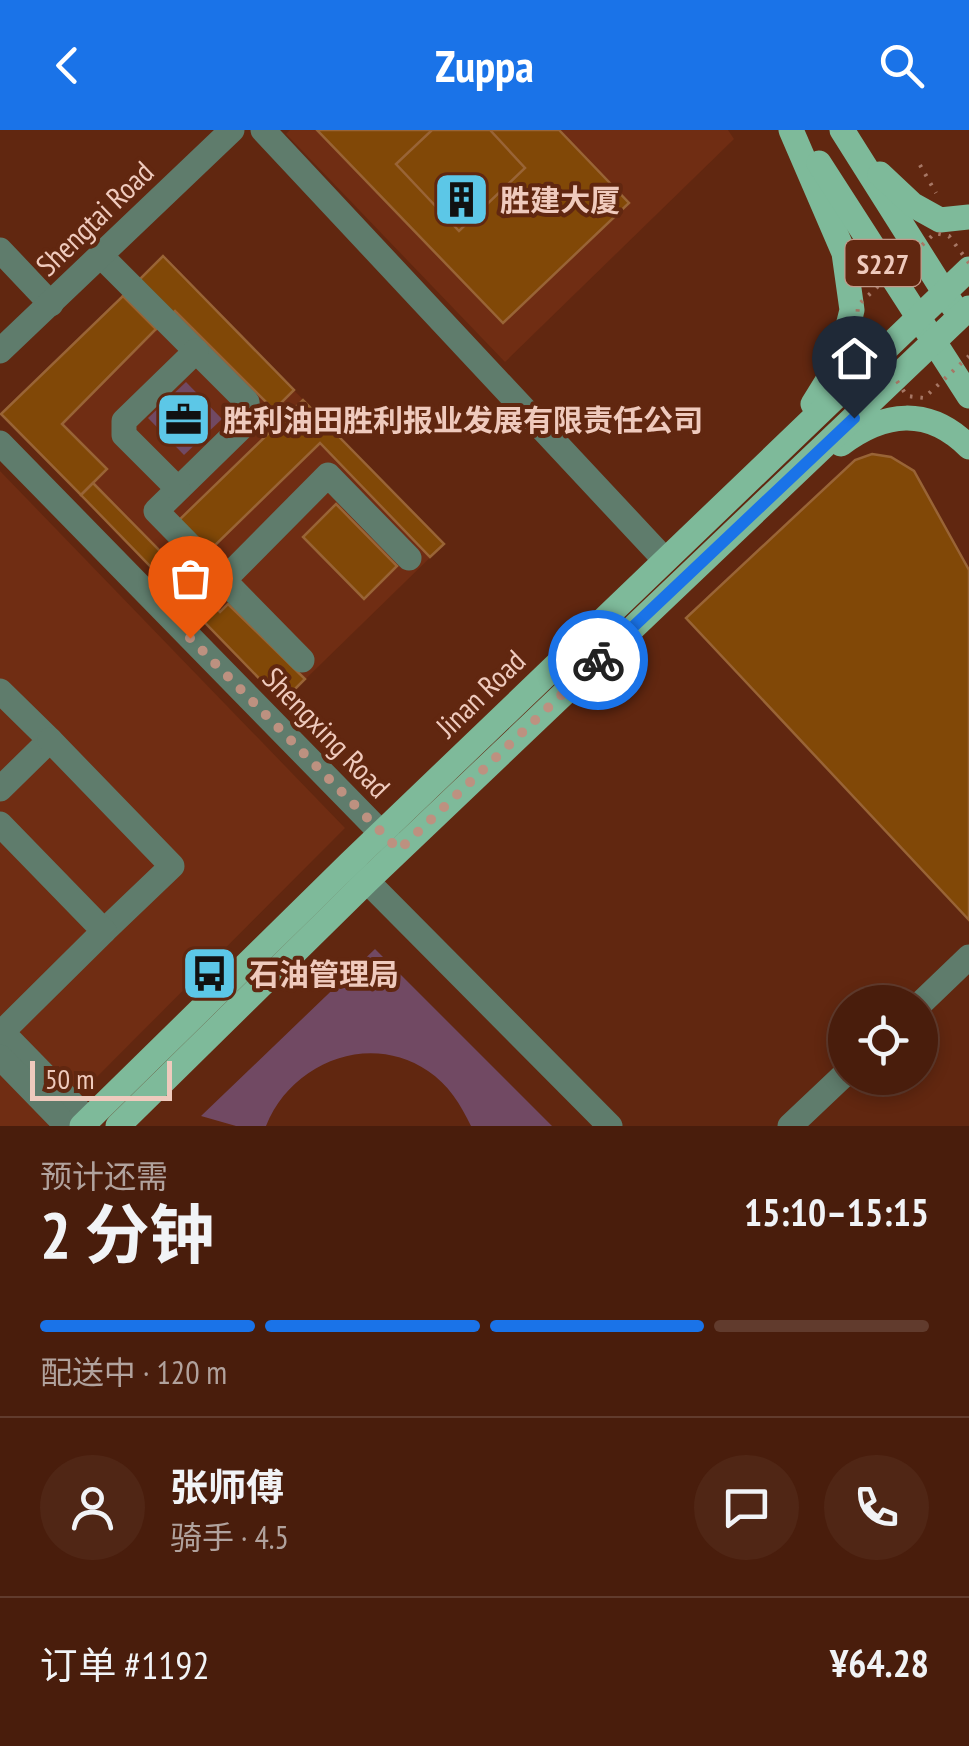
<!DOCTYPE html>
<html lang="zh">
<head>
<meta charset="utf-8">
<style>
	body { margin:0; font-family:"PT Sans Narrow","Noto Sans SC",sans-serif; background:#502615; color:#f1f3f6; height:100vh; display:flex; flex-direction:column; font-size:38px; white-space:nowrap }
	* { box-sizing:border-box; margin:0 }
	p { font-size:32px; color:#b1a29d }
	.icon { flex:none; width:55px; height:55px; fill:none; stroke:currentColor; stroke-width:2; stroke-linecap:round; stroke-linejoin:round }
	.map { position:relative; height:996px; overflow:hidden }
	.sheet { display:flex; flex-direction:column; background:#491d0c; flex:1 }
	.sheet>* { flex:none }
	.tools { position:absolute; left:828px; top:855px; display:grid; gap:20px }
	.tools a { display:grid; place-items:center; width:110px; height:110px; border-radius:50%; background:#491d0c; box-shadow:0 5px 15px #0003,0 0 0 2px #613b2d; font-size:50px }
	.scale { position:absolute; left:30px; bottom:25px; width:142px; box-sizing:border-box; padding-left:10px; border:5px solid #efcabd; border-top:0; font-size:28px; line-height:35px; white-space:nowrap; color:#efcabd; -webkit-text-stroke:8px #612710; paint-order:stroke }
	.pin { position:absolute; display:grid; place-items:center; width:85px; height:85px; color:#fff; margin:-102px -42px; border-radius:50% 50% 50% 0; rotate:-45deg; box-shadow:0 0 10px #0007 }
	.pin .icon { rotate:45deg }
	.courier { position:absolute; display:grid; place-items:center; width:100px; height:100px; margin:-50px; border:8px solid #1a73e8; border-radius:50%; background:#fff; color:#222; box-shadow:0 2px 12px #0007 }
	.overview em { font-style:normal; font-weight:700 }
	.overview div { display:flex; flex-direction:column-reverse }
	.overview { display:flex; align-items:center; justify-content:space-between; height:170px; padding:0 40px }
	h1 { font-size:65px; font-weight:700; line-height:75px }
	.bar { display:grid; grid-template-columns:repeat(4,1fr); gap:15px 10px; align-content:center; height:120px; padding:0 40px }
	.bar i { height:12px; border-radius:8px; background:#613b2d }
	.bar .current { background:#1a73e8 }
	.bar p { grid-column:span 4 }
	.line { display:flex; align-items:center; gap:25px; padding:0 40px; border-top:2px solid #613b2d }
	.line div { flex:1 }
	.round { display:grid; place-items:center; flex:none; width:105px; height:105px; border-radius:52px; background:#502615 }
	header { display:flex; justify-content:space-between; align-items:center; height:130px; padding:0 40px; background:#1a73e8; color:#fff; font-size:45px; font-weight:700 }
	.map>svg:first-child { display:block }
	.built { fill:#702d13 }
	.green { fill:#714963 }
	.building { fill:#814807; stroke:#996436; stroke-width:2.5 }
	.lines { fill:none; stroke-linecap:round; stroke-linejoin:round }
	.path { stroke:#a77765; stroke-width:4; stroke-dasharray:2.5 8; stroke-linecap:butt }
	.minor { stroke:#5f7c6c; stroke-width:25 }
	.major { stroke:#7eba9a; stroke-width:25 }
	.path-bridge { stroke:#a77765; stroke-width:4; stroke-dasharray:2.5 8; stroke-linecap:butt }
	.done { stroke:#bd9180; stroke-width:10; stroke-dasharray:0 18 }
	.route { stroke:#1a73e8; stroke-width:12 }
	.labels { text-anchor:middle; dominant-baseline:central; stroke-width:8; stroke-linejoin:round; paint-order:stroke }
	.shield { fill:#612710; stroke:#c49989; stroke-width:2.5 }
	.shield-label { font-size:28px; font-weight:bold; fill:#efcabd }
	.poi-label { font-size:30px; font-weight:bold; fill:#efcabd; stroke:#612710; text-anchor:start }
	.street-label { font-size:30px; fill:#efcabd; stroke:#612710 }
</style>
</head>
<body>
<header><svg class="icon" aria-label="back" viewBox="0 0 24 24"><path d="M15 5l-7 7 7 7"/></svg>Zuppa<svg class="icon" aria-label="search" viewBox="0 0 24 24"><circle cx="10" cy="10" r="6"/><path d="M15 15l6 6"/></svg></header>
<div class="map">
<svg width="969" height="996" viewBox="0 0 969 996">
	<rect width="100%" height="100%" fill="#612710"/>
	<g class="built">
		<path d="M 290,0 L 728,0 L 734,9 L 505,232 L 286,4 Z"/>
		<path d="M 163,126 L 444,414 L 282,572 L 1,284 Z"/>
		<path d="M 0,341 L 345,698 L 48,996 L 0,996 Z"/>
	</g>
	<g class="green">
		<path d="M 186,252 L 222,289 L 184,325 L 148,288 Z"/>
		<path d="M 375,819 L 552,996 L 471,996 C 461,975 448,954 428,941 C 369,901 291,933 266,996 L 236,996 L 201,986 Z"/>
	</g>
	<g class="building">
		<path d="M 317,0 L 559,0 L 629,73 L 503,193 Z"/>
		<path d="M 432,0 L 490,0 L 525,38 L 459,101 L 396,34 Z"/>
		<path d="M 163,126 L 294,260 L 274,280 L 175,181 L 156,199 L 123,166 Z"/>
		<path d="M 123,166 L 156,199 L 62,294 L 107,339 L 81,365 L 1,284 Z"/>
		<path d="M 303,270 L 444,414 L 430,427 L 320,313 L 206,424 L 176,393 Z"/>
		<path d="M 872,324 L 891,327 L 914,341 L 969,440 L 969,790 L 686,488 L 855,330 Z"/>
		<path d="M 93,353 L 220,482 L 228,474 L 305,549 L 282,572 L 81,365 Z"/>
		<path d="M 336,374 L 397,436 L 364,469 L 303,407 Z"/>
	</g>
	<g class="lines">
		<path class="path" d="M 920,35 L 936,63"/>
		<g class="minor">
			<path d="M 263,0 L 665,430"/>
			<path d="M 0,120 L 51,174"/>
			<path d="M 101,126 L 247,272 L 249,290 L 156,381 L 302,530"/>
			<path d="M 0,221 L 232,0"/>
			<path d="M 0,313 L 395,717"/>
			<path d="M 178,359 L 124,305 L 124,291 L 196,221"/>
			<path d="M 224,450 L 328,345 L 409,428"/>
			<path d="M 0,561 L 50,610 L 0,659"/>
			<path d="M 50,610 L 172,736 L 104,801"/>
			<path d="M 0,694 L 104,801 L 2,902 L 88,990"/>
			<path d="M 353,737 L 610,996"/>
			<path d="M 920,874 L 969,827"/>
			<path d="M 0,927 L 67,996"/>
			<path d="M 790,996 L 845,944"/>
		</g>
		<g class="major">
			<path d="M 791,0 L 844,123 L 852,180 L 839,232 L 813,274"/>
			<path d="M 842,0 L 953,176"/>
			<path d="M 819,33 L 969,266"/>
			<path d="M 880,44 L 913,75 L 940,90 L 969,87"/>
			<path d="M 841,314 C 884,282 928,276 969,317"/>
			<path d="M 82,996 L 350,733 L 969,139"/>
			<path d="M 118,996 L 367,751 L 969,178"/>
		</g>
		<path class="path-bridge" d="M 969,133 L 949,106 L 935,103 L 858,175 L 857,191 L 907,266 L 924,268 L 969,226"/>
	</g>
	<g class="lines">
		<path class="done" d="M 190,508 L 399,720 L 598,530"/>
		<path class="route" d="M 598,530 L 854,288"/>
	</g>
	<defs>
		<symbol id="building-square" viewBox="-11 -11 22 22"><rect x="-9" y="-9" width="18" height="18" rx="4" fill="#5cc7e7" stroke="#612710"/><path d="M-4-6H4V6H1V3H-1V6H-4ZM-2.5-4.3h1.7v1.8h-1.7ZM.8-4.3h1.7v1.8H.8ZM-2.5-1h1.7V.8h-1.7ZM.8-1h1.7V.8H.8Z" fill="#111"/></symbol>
		<symbol id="office-square" viewBox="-11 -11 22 22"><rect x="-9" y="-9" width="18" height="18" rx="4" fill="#5cc7e7" stroke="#612710"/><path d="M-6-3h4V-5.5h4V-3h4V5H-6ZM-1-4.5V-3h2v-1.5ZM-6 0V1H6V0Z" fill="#111"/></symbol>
		<symbol id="bus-square" viewBox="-11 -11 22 22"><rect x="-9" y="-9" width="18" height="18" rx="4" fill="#5cc7e7" stroke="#612710"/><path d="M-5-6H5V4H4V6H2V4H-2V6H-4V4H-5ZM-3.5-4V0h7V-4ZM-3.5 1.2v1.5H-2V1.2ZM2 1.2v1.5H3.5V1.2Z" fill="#111"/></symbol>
	</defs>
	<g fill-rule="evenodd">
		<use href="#building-square" x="430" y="38" width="63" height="63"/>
		<use href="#office-square" x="152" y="258" width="63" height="63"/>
		<use href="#bus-square" x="178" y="812" width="63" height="63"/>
	</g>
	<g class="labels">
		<rect class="shield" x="845.5" y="110" width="75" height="46" rx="8"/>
		<g class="shield-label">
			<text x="883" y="133">S227</text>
		</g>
		<g class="poi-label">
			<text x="500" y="69">胜建大厦</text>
			<text x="223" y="289">胜利油田胜利报业发展有限责任公司</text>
			<text x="249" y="843">石油管理局</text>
		</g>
		<g class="street-label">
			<text transform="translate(94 88) rotate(-44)">Shengtai Road</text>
			<text transform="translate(480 563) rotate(-44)">Jinan Road</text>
			<text transform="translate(327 602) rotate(46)">Shengxing Road</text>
		</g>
	</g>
</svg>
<div class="tools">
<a><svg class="icon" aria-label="locate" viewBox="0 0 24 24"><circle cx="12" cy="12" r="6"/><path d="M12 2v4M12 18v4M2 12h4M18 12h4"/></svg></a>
</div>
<div class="scale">50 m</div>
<div class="pin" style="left:190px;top:508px;background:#ea580c"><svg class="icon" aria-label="bag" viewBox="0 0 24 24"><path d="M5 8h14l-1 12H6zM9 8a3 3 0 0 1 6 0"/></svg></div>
<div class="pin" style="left:854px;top:288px;background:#1f2937"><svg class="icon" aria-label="home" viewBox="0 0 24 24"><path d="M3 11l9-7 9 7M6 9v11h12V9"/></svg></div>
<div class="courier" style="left:598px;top:530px"><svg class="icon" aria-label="bike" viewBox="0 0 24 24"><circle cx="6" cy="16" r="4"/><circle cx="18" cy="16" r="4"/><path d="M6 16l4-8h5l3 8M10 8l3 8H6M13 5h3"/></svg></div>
</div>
<section class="sheet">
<div class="overview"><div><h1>2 分钟</h1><p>预计还需</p></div><em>15:10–15:15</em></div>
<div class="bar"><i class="current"></i><i class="current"></i><i class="current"></i><i></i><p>配送中 · 120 m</p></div>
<div class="line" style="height:180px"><a class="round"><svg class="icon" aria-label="person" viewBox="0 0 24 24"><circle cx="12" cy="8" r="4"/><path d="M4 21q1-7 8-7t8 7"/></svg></a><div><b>张师傅</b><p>骑手 · 4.5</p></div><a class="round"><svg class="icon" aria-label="chat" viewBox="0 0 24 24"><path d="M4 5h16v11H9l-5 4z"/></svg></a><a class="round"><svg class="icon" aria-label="phone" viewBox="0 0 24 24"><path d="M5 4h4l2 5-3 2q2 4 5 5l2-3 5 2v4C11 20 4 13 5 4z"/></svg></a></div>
<div class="line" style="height:130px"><div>订单 #1192</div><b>¥64.28</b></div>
</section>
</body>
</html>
